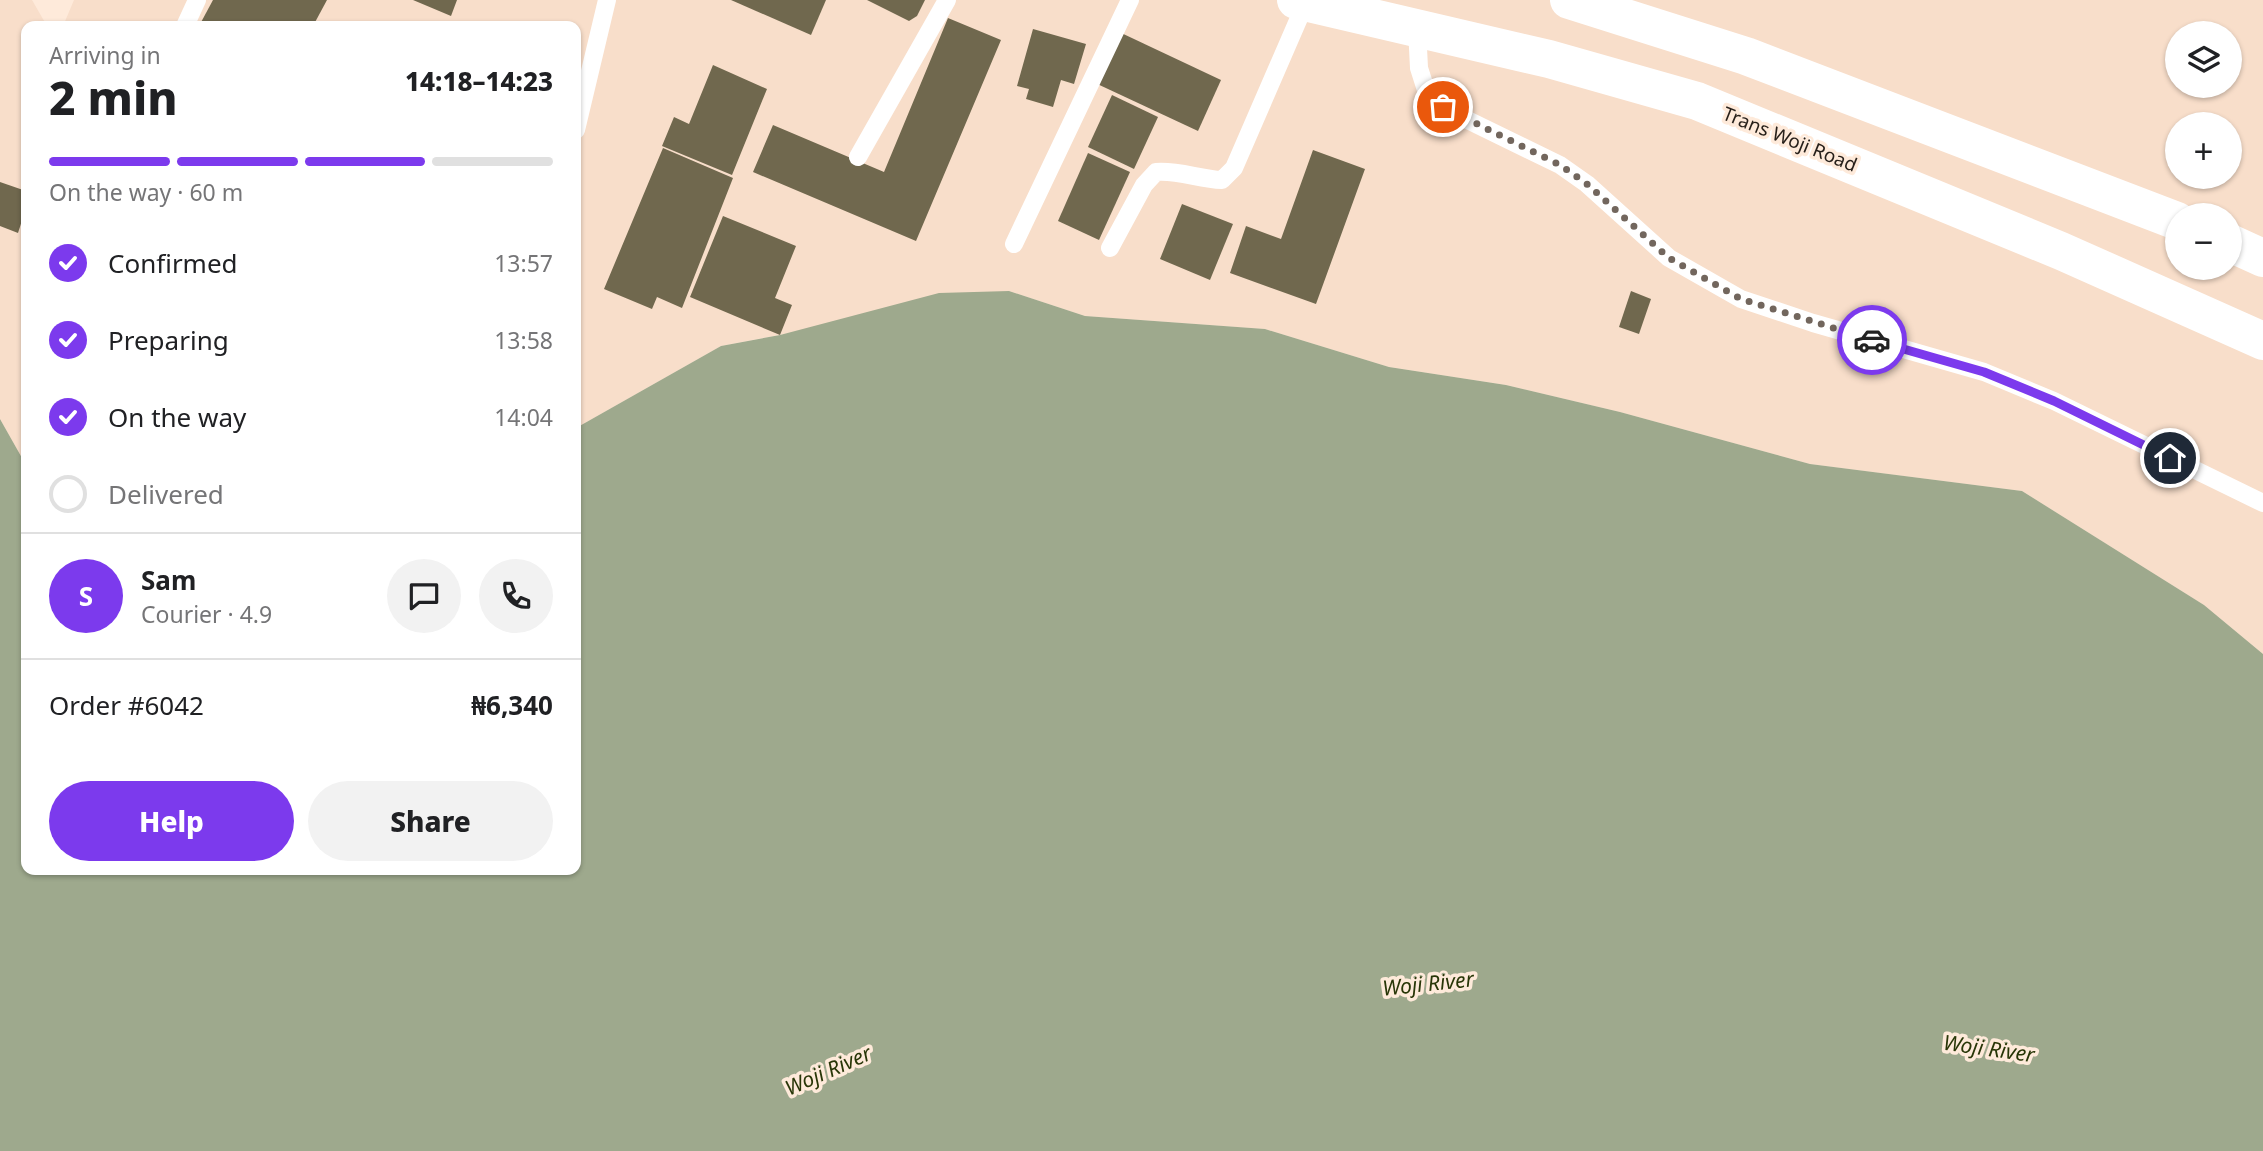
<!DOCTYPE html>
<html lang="en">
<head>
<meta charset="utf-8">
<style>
	body { margin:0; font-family:"Noto Sans",sans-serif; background:#f2f2f2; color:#202124; height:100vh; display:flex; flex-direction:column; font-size:26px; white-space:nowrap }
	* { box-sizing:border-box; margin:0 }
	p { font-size:23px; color:#757577 }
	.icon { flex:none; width:38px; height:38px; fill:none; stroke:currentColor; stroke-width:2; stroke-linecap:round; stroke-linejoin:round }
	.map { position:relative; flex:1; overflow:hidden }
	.details { position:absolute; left:21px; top:21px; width:560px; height:854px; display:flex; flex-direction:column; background:#fff; border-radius:14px; box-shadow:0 2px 5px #0004 }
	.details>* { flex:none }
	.fabs { position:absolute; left:2165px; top:21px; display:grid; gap:14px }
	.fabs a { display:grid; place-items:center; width:77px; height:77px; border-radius:50%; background:#fff; box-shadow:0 2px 5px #0004; font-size:35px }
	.pin { position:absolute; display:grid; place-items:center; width:60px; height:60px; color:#fff; margin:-30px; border:4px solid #fff; border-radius:50%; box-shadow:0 2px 7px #0007 }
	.courier { position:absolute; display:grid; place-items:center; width:70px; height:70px; margin:-35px; border:5px solid #7c3aed; border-radius:50%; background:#fff; color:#222; box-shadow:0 2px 9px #0007 }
	.overview em { font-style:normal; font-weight:800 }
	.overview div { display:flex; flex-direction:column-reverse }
	.overview { display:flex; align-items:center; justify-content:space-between; height:119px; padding:0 28px }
	h1 { font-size:46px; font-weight:800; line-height:52px }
	.bar { display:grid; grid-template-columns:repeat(4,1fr); gap:10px 7px; align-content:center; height:84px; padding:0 28px }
	.bar i { height:9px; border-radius:5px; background:#e0e0e0 }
	.bar .selected { background:#7c3aed }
	.bar p { grid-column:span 4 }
	.line { display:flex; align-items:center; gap:18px; padding:0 28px; border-top:2px solid #e0e0e0 }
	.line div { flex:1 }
	.round { display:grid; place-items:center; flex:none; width:74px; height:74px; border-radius:37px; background:#f2f2f2 }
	ol { padding:0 28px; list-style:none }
	li { display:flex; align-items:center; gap:21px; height:77px }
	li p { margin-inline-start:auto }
	li .icon { padding:7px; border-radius:50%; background:#7c3aed; color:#fff; stroke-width:4 }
	li:last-child { color:#757577 }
	li i { width:38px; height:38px; border:4px solid #e0e0e0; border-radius:50% }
	.cta { display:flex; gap:14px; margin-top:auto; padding:14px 28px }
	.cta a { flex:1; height:80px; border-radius:42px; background:#7c3aed; color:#fff; font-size:28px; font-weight:800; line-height:80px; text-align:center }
	.cta a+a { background:#f2f2f2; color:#202124 }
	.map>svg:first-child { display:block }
	.built { fill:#f8deca; fill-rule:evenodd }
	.water { fill:#9ea98d }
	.building { fill:#70684e }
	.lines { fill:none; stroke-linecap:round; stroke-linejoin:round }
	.lane { stroke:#fff; stroke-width:18 }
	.secondary { stroke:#fff; stroke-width:38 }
	.done { stroke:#72665d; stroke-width:7; stroke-dasharray:0 12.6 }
	.route { stroke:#7c3aed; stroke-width:9 }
	.labels { text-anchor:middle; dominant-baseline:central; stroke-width:7; stroke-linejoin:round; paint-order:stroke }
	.street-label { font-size:19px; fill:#261f19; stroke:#feeada }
	.water-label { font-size:21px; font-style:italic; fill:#283607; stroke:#feeada }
</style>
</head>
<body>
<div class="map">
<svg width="2263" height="1151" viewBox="0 0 2263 1151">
	<rect width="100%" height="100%" fill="#feeada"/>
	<g class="built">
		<path d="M 0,0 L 32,0 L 47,26 L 26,26 L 26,465 L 0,419 Z"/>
		<path d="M 74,0 L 2263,0 L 2263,654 L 2204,605 L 2022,491 L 1810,464 L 1620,412 L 1506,385 L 1389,367 L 1265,329 L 1085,316 L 1009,291 L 721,346 L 576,428 L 576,26 L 63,26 ZM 2177,33 L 2230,33 L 2230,86 L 2177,86 ZM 2177,124 L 2230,124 L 2230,177 L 2177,177 ZM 2177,215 L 2230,215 L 2230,268 L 2177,268 Z"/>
	</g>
	<path class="water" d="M 1009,291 L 1085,316 L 1265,329 L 1389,367 L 1506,385 L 1620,412 L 1810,464 L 2022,491 L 2204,605 L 2263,654 L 2263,1151 L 0,1151 L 0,419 L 26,465 L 26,870 L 576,870 L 576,428 L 721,346 L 780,335 L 939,293 Z"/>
	<g class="building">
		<path d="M 213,0 L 327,0 L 313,26 L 199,26 Z"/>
		<path d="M 413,0 L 457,0 L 451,16 Z"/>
		<path d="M 731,0 L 826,0 L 811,35 Z"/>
		<path d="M 867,0 L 925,0 L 917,16 L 909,21 Z"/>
		<path d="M 948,18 L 1001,40 L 916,241 L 753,172 L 773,125 L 884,172 Z"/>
		<path d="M 1033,29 L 1086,44 L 1074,84 L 1061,80 L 1053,107 L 1026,99 L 1029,89 L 1017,86 Z"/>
		<path d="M 1117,31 L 1221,80 L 1198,131 L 1093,82 Z"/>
		<path d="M 713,65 L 767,89 L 732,175 L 662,146 L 674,117 L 689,124 Z"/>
		<path d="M 1112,95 L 1158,117 L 1134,169 L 1088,147 Z"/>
		<path d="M 663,148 L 733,178 L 682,308 L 657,297 L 652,309 L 604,289 Z"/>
		<path d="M 1313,150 L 1365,169 L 1316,304 L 1230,273 L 1246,226 L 1281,239 Z"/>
		<path d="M 1088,153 L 1130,172 L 1099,240 L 1058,221 Z"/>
		<path d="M 0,182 L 26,191 L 26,208 L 18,233 L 0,226 Z"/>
		<path d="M 1182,204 L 1233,224 L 1210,280 L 1160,259 Z"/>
		<path d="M 723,216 L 796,246 L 775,298 L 792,305 L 780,335 L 690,297 Z"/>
		<path d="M 1631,291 L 1651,299 L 1639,334 L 1619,327 Z"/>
	</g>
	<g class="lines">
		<g class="lane">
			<path d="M 185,26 L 197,0"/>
			<path d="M 1417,28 L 1419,68 L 1426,90 L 1443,108 L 1560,165 L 1587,184 L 1669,258 L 1741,299 L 1813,323 L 1984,372 L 2054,401 L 2263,503"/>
			<path d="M 576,130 L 607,0"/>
			<path d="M 858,157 L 947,0"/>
			<path d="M 1014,244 L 1130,0"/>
			<path d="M 1110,248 L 1144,185 L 1156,172 C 1178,170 1199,179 1222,180 L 1234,168 L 1306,2"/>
		</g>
		<g class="secondary">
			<path d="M 1296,0 L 1549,59 L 1697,101 L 2061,251 L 2263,341"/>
			<path d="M 1569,0 L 1746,56 L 2177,221"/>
			<path d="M 2230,243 L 2263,258"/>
		</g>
	</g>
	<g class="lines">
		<path class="done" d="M 1443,107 L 1560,165 L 1587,184 L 1669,258 L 1741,299 L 1872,340"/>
		<path class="route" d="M 1872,340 L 1984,372 L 2054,401 L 2170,458"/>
	</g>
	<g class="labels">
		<g class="street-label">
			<text transform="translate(1790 139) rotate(22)">Trans Woji Road</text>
		</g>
		<g class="water-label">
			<text transform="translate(1428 983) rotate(-6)">Woji River</text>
			<text transform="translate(1989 1048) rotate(8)">Woji River</text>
			<text transform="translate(828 1070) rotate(-24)">Woji River</text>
		</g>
	</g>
</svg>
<div class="fabs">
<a><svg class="icon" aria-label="layers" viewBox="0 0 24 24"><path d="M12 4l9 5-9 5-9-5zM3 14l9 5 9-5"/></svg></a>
<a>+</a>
<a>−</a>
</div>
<div class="pin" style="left:1443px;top:107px;background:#ea580c"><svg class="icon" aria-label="bag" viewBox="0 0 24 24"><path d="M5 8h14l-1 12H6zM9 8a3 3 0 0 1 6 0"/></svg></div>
<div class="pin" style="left:2170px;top:458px;background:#1f2937"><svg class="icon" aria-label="home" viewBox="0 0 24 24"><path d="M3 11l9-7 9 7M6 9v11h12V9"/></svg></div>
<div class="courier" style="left:1872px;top:340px"><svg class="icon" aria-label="car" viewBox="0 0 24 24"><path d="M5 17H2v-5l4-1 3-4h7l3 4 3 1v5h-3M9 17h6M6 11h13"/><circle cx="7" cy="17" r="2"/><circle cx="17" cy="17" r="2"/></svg></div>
<section class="details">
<div class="overview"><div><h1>2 min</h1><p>Arriving in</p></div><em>14:18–14:23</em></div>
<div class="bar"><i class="selected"></i><i class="selected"></i><i class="selected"></i><i></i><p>On the way · 60 m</p></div>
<ol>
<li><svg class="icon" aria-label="check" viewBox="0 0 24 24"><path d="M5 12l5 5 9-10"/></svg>Confirmed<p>13:57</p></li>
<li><svg class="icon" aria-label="check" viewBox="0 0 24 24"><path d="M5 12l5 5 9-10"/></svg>Preparing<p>13:58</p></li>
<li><svg class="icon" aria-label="check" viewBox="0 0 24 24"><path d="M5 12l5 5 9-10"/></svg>On the way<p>14:04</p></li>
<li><i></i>Delivered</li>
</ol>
<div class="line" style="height:126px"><b class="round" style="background:#7c3aed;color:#fff">S</b><div><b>Sam</b><p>Courier · 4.9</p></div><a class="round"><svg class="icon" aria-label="chat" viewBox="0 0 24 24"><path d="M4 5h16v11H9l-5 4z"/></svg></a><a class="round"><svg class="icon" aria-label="phone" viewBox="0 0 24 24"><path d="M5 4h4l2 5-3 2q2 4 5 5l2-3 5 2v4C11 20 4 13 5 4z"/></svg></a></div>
<div class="line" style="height:91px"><div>Order #6042</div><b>₦6,340</b></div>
<div class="cta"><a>Help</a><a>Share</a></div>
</section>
</div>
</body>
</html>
